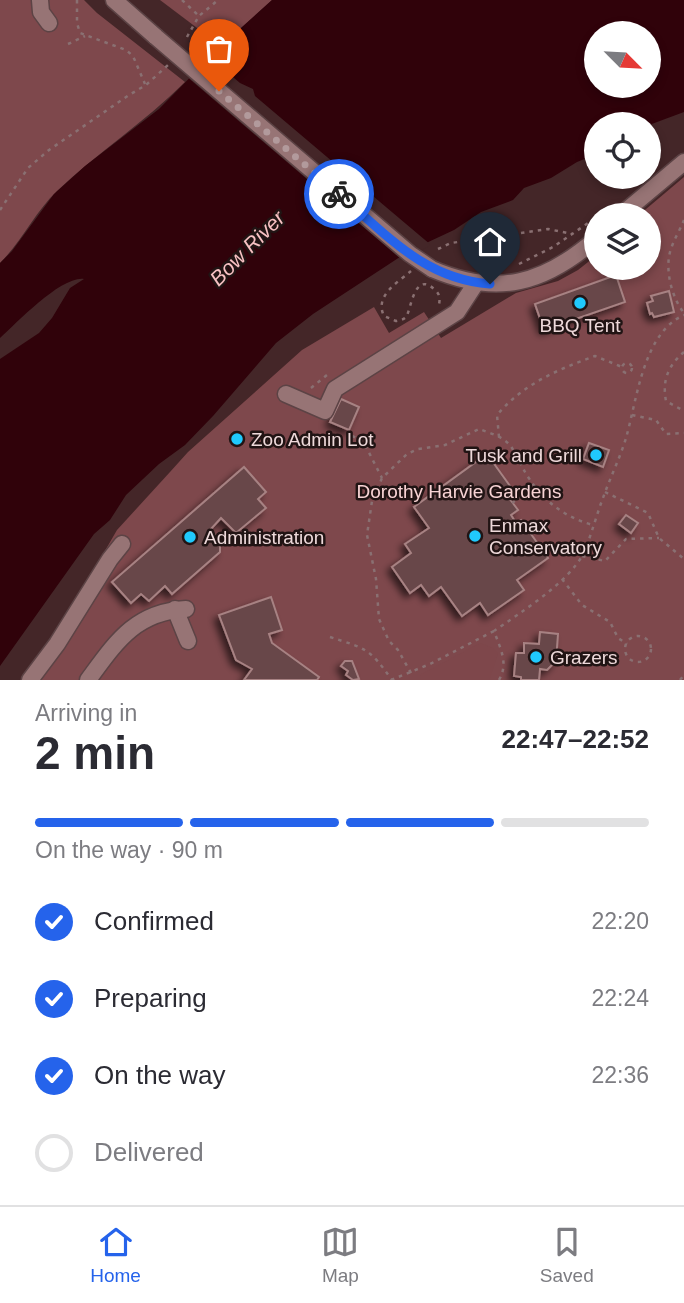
<!DOCTYPE html>
<html lang="en">
<head>
<meta charset="utf-8">
<style>
	body { margin:0; font-family:Helvetica,sans-serif; background:#f7f7f7; color:#2b2b33; height:100vh; display:flex; flex-direction:column; font-size:26px; white-space:nowrap }
	* { box-sizing:border-box; margin:0 }
	p { font-size:23px; color:#7c7c81 }
	.icon { flex:none; width:38px; height:38px; fill:none; stroke:currentColor; stroke-width:2; stroke-linecap:round; stroke-linejoin:round }
	.map { position:relative; height:680px; overflow:hidden }
	.details { display:flex; flex-direction:column; background:#fff; flex:1 }
	.details>* { flex:none }
	.needle { width:46px; rotate:114deg }
	.buttons { position:absolute; left:584px; top:21px; display:grid; gap:14px }
	.buttons a { display:grid; place-items:center; width:77px; height:77px; border-radius:50%; background:#fff; box-shadow:0 4px 10px #0003; font-size:35px }
	.pin { position:absolute; display:grid; place-items:center; width:60px; height:60px; color:#fff; margin:-72px -30px; border-radius:50% 50% 50% 0; rotate:-45deg; box-shadow:0 0 7px #0007 }
	.pin .icon { rotate:45deg }
	.courier { position:absolute; display:grid; place-items:center; width:70px; height:70px; margin:-35px; border:5px solid #2563eb; border-radius:50%; background:#fff; color:#222; box-shadow:0 2px 9px #0007 }
	.overview em { font-style:normal; font-weight:600 }
	.overview div { display:flex; flex-direction:column-reverse }
	.overview { display:flex; align-items:center; justify-content:space-between; height:119px; padding:0 35px }
	h1 { font-size:46px; font-weight:600; line-height:52px }
	.bar { display:grid; grid-template-columns:repeat(4,1fr); gap:10px 7px; align-content:center; height:84px; padding:0 35px }
	.bar i { height:9px; border-radius:5px; background:#e1e1e2 }
	.bar .current { background:#2563eb }
	.bar p { grid-column:span 4 }
	ol { padding:0 35px; list-style:none }
	li { display:flex; align-items:center; gap:21px; height:77px }
	li p { margin-inline-start:auto }
	li .icon { padding:7px; border-radius:50%; background:#2563eb; color:#fff; stroke-width:4 }
	li:last-child { color:#7c7c81 }
	li i { width:38px; height:38px; border:4px solid #e1e1e2; border-radius:50% }
	.dock { display:flex; justify-content:space-around; align-items:center; height:98px; border-top:2px solid #e1e1e2; background:#fff; font-size:19px; color:#7c7c81 }
	.dock a { display:grid; justify-items:center; gap:4px }
	.dock .current { color:#2563eb }
	.map>svg:first-child { display:block }
	.green { fill:#7e484c }
	.forest { fill:#7e474b }
	.water { fill:#30020a; fill-rule:evenodd }
	.pier { fill:#442628 }
	.building { fill:#674648; stroke:#a78283; stroke-width:2; filter:url(#shadow) }
	.lines { fill:none; stroke-linecap:round; stroke-linejoin:round }
	.minor-casing { stroke:#5c4345; stroke-width:19 }
	.path { stroke:#8a7072; stroke-width:2.5; stroke-dasharray:3.5 5; stroke-linecap:butt }
	.minor { stroke:#977475; stroke-width:16 }
	.minor-bridge-casing { stroke:#5c4345; stroke-width:19; stroke-linecap:butt }
	.minor-bridge { stroke:#977475; stroke-width:16 }
	.done { stroke:#b29a9c; stroke-width:7; stroke-dasharray:0 12.6 }
	.route { stroke:#2563eb; stroke-width:9 }
	.poi-dot { fill:#20c9fd; stroke:#211414; stroke-width:2.5 }
	.labels { text-anchor:middle; dominant-baseline:central; stroke-width:5; stroke-linejoin:round; paint-order:stroke }
	.poi-label { font-size:19px; fill:#eed9da; stroke:#211414; text-anchor:start }
	.park-label { font-size:19px; fill:#f8d3d4; stroke:#211414 }
	.water-label { font-size:21px; font-style:italic; fill:#f8c1c3; stroke:#211414 }
</style>
</head>
<body>
<div class="map">
<svg width="684" height="680" viewBox="0 0 684 680">
	<defs>
		<filter id="shadow"><feDropShadow dx="-4.5" dy="4.5" stdDeviation="3.5" flood-color="#0009"/></filter>
	</defs>
	<rect width="100%" height="100%" fill="#442628"/>
	<g class="green">
		<path d="M 0,0 L 84,0 L 97,13 L 185,82 C 145,122 98,152 57,191 C 35,212 22,241 0,263 Z"/>
		<path d="M 160,0 L 272,0 L 221,46 Z"/>
		<path d="M 684,177 L 684,680 L 21,680 L 69,613 L 117,530 L 170,472 L 188,452 L 302,350 L 374,307 L 389,333 L 424,312 L 441,338 L 516,293 L 558,281 L 578,270 L 597,255 L 597,268 L 649,268 L 649,215 L 639,215 Z"/>
	</g>
	<path class="forest" d="M 480,643 L 493,648 L 498,654 L 489,680 L 421,680 L 420,675 Z"/>
	<path class="water" d="M 272,0 L 684,0 L 684,112 L 649,125 L 597,124 L 597,154 L 577,162 L 551,178 L 524,188 L 513,200 L 481,212 L 454,230 L 409,251 L 313,314 L 276,343 L 213,416 L 185,445 L 159,464 L 126,495 L 110,520 L 94,534 L 0,666 L 0,359 L 39,333 L 52,318 L 70,288 L 84,279 C 61,276 18,322 0,338 L 0,263 L 12,251 L 54,194 L 85,166 L 159,109 L 221,46 ZM 597,33 L 649,33 L 649,86 L 597,86 Z"/>
	<path class="pier" d="M 207,55 L 240,83 L 253,89 L 255,96 L 353,179 L 365,185 L 367,191 L 431,245 L 402,260 L 186,76 Z"/>
	<g class="building">
		<path d="M 616,275 L 625,302 L 544,330 L 535,304 Z"/>
		<path d="M 669,291 L 674,312 L 654,317 L 652,313 L 650,314 L 647,303 L 653,301 L 651,296 Z"/>
		<path d="M 341,399 L 359,407 L 349,430 L 330,422 Z"/>
		<path d="M 589,443 L 609,450 L 603,467 L 583,459 Z"/>
		<path d="M 487,454 L 510,486 L 499,494 L 501,497 L 506,494 L 518,510 L 511,515 L 516,523 L 521,520 L 548,558 L 517,580 L 524,590 L 488,615 L 480,603 L 462,616 L 441,587 L 429,596 L 421,585 L 410,593 L 392,567 L 411,553 L 405,544 L 429,528 L 414,507 Z"/>
		<path d="M 244,467 L 266,492 L 258,499 L 266,508 L 236,533 L 221,518 L 210,530 L 220,540 L 220,552 L 172,594 L 165,586 L 149,601 L 141,594 L 131,603 L 112,582 Z"/>
		<path d="M 626,515 L 638,523 L 631,533 L 619,524 Z"/>
		<path d="M 271,597 L 282,630 L 269,634 L 272,643 L 319,677 L 317,680 L 244,680 L 252,669 L 236,660 L 219,615 Z"/>
		<path d="M 540,632 L 558,634 L 556,661 L 547,670 L 540,669 L 539,680 L 521,680 L 521,677 L 514,676 L 516,653 L 524,653 L 524,643 L 539,644 Z"/>
		<path d="M 345,661 L 352,661 L 359,679 L 353,680 L 346,675 L 348,671 L 341,666 Z"/>
	</g>
	<g class="lines">
		<defs>
			<g id="minor">
				<path d="M 40,0 L 41,12 L 49,23"/>
				<path d="M 114,0 L 156,37"/>
				<path d="M 621,215 L 684,162"/>
				<path d="M 432,269 C 498,297 544,284 597,238"/>
				<path d="M 286,394 L 325,411 L 335,389 L 457,312 L 476,283"/>
				<path d="M 175,609 L 188,641"/>
				<path d="M 30,680 L 57,644 L 110,559 L 122,544"/>
				<path d="M 88,680 C 116,642 135,612 186,609"/>
			</g>
		</defs>
		<use href="#minor" class="minor-casing"/>
		<g class="path">
			<path d="M 77,0 L 77,23 L 80,33 L 126,50 L 133,56 L 145,84"/>
			<path d="M 182,0 L 199,16"/>
			<path d="M 187,37 L 199,16 L 218,0"/>
			<path d="M 68,44 L 85,36"/>
			<path d="M 0,210 L 28,168 L 49,150 L 129,95 L 146,85 L 168,65"/>
			<path d="M 599,215 L 606,209"/>
			<path d="M 684,220 C 680,230 673,241 670,252 C 665,271 672,298 684,313"/>
			<path d="M 438,249 L 451,243 L 548,229 L 572,234"/>
			<path d="M 519,264 L 553,247 L 597,217"/>
			<path d="M 411,271 C 398,282 374,296 384,316 L 396,321 C 400,320 403,320 406,317 C 411,311 414,269 435,290 C 440,294 440,299 439,305"/>
			<path d="M 684,352 C 668,366 662,380 666,401 L 684,411"/>
			<circle cx="627" cy="368" r="5"/>
			<path d="M 311,388 L 327,375"/>
			<path d="M 632,415 L 656,420 L 666,434 L 684,433"/>
			<path d="M 352,436 L 363,441 L 382,478"/>
			<path d="M 499,437 L 497,415 C 523,384 559,369 595,356 L 622,367"/>
			<path d="M 605,492 L 648,513 L 659,538 L 684,559"/>
			<path d="M 512,503 L 534,487"/>
			<path d="M 582,556 L 605,561 L 626,539 L 659,538"/>
			<path d="M 562,579 L 582,605 L 610,622 L 618,638 L 627,644"/>
			<circle cx="638" cy="649" r="13"/>
			<path d="M 330,637 C 367,649 369,648 392,680"/>
			<path d="M 411,673 L 398,650 L 389,641 L 379,619 L 376,579 L 367,535 L 372,501 L 382,478 L 407,454 L 418,449 L 445,445 L 479,429 C 490,433 505,437 512,448 C 517,455 521,465 525,472 C 541,499 563,517 593,525"/>
			<path d="M 391,680 L 430,664 L 494,631"/>
			<path d="M 499,680 C 509,663 500,648 494,631 C 520,613 569,582 583,554 C 591,537 596,516 603,498 C 610,478 620,458 626,438 C 637,400 643,333 684,315"/>
			<path d="M 680,680 L 684,675"/>
		</g>
		<use href="#minor" class="minor"/>
		<defs>
			<path id="minor-bridge" d="M 156,37 L 410,254 L 432,269"/>
		</defs>
		<use href="#minor-bridge" class="minor-bridge-casing"/>
		<use href="#minor-bridge" class="minor-bridge"/>
	</g>
	<g class="lines">
		<path class="done" d="M 219,91 L 339,194"/>
		<path class="route" d="M 339,194 C 387,235 424,279 490,284"/>
	</g>
	<g class="poi-dot">
		<circle cx="580" cy="303" r="7"/>
		<circle cx="237" cy="439" r="7"/>
		<circle cx="596" cy="455" r="7"/>
		<circle cx="475" cy="536" r="7"/>
		<circle cx="190" cy="537" r="7"/>
		<circle cx="536" cy="657" r="7"/>
	</g>
	<g class="labels">
		<g class="poi-label">
			<text x="580" y="325" text-anchor="middle">BBQ Tent</text>
			<text x="251" y="439">Zoo Admin Lot</text>
			<text x="582" y="455" text-anchor="end">Tusk and Grill</text>
			<text x="489" y="525">Enmax<tspan x="489" dy="22">Conservatory</tspan></text>
			<text x="204" y="537">Administration</text>
			<text x="550" y="657">Grazers</text>
		</g>
		<g class="park-label">
			<text x="459" y="491">Dorothy Harvie Gardens</text>
		</g>
		<g class="water-label">
			<text transform="translate(247 248) rotate(-45)">Bow River</text>
		</g>
	</g>
</svg>
<div class="buttons">
<a><svg class="needle" viewBox="-14 -14 28 28"><path d="M0-13l5 13h-10z" fill="#e53935"/><path d="M0 13l5-13h-10z" fill="#7c7c81"/></svg></a>
<a><svg class="icon" aria-label="locate" viewBox="0 0 24 24"><circle cx="12" cy="12" r="6"/><path d="M12 2v4M12 18v4M2 12h4M18 12h4"/></svg></a>
<a><svg class="icon" aria-label="layers" viewBox="0 0 24 24"><path d="M12 4l9 5-9 5-9-5zM3 14l9 5 9-5"/></svg></a>
</div>
<div class="pin" style="left:219px;top:91px;background:#ea580c"><svg class="icon" aria-label="bag" viewBox="0 0 24 24"><path d="M5 8h14l-1 12H6zM9 8a3 3 0 0 1 6 0"/></svg></div>
<div class="pin" style="left:490px;top:284px;background:#1f2937"><svg class="icon" aria-label="home" viewBox="0 0 24 24"><path d="M3 11l9-7 9 7M6 9v11h12V9"/></svg></div>
<div class="courier" style="left:339px;top:194px"><svg class="icon" aria-label="bike" viewBox="0 0 24 24"><circle cx="6" cy="16" r="4"/><circle cx="18" cy="16" r="4"/><path d="M6 16l4-8h5l3 8M10 8l3 8H6M13 5h3"/></svg></div>
</div>
<section class="details">
<div class="overview"><div><h1>2 min</h1><p>Arriving in</p></div><em>22:47–22:52</em></div>
<div class="bar"><i class="current"></i><i class="current"></i><i class="current"></i><i></i><p>On the way · 90 m</p></div>
<ol>
<li><svg class="icon" aria-label="check" viewBox="0 0 24 24"><path d="M5 12l5 5 9-10"/></svg>Confirmed<p>22:20</p></li>
<li><svg class="icon" aria-label="check" viewBox="0 0 24 24"><path d="M5 12l5 5 9-10"/></svg>Preparing<p>22:24</p></li>
<li><svg class="icon" aria-label="check" viewBox="0 0 24 24"><path d="M5 12l5 5 9-10"/></svg>On the way<p>22:36</p></li>
<li><i></i>Delivered</li>
</ol>
</section>
<nav class="dock">
<a class="current"><svg class="icon" aria-label="home" viewBox="0 0 24 24"><path d="M3 11l9-7 9 7M6 9v11h12V9"/></svg>Home</a>
<a><svg class="icon" aria-label="map" viewBox="0 0 24 24"><path d="M3 6l6-2 6 2 6-2v14l-6 2-6-2-6 2zM9 4v14M15 6v14"/></svg>Map</a>
<a><svg class="icon" aria-label="saved" viewBox="0 0 24 24"><path d="M7 4h10v16l-5-4-5 4z"/></svg>Saved</a>
</nav>
</body>
</html>
